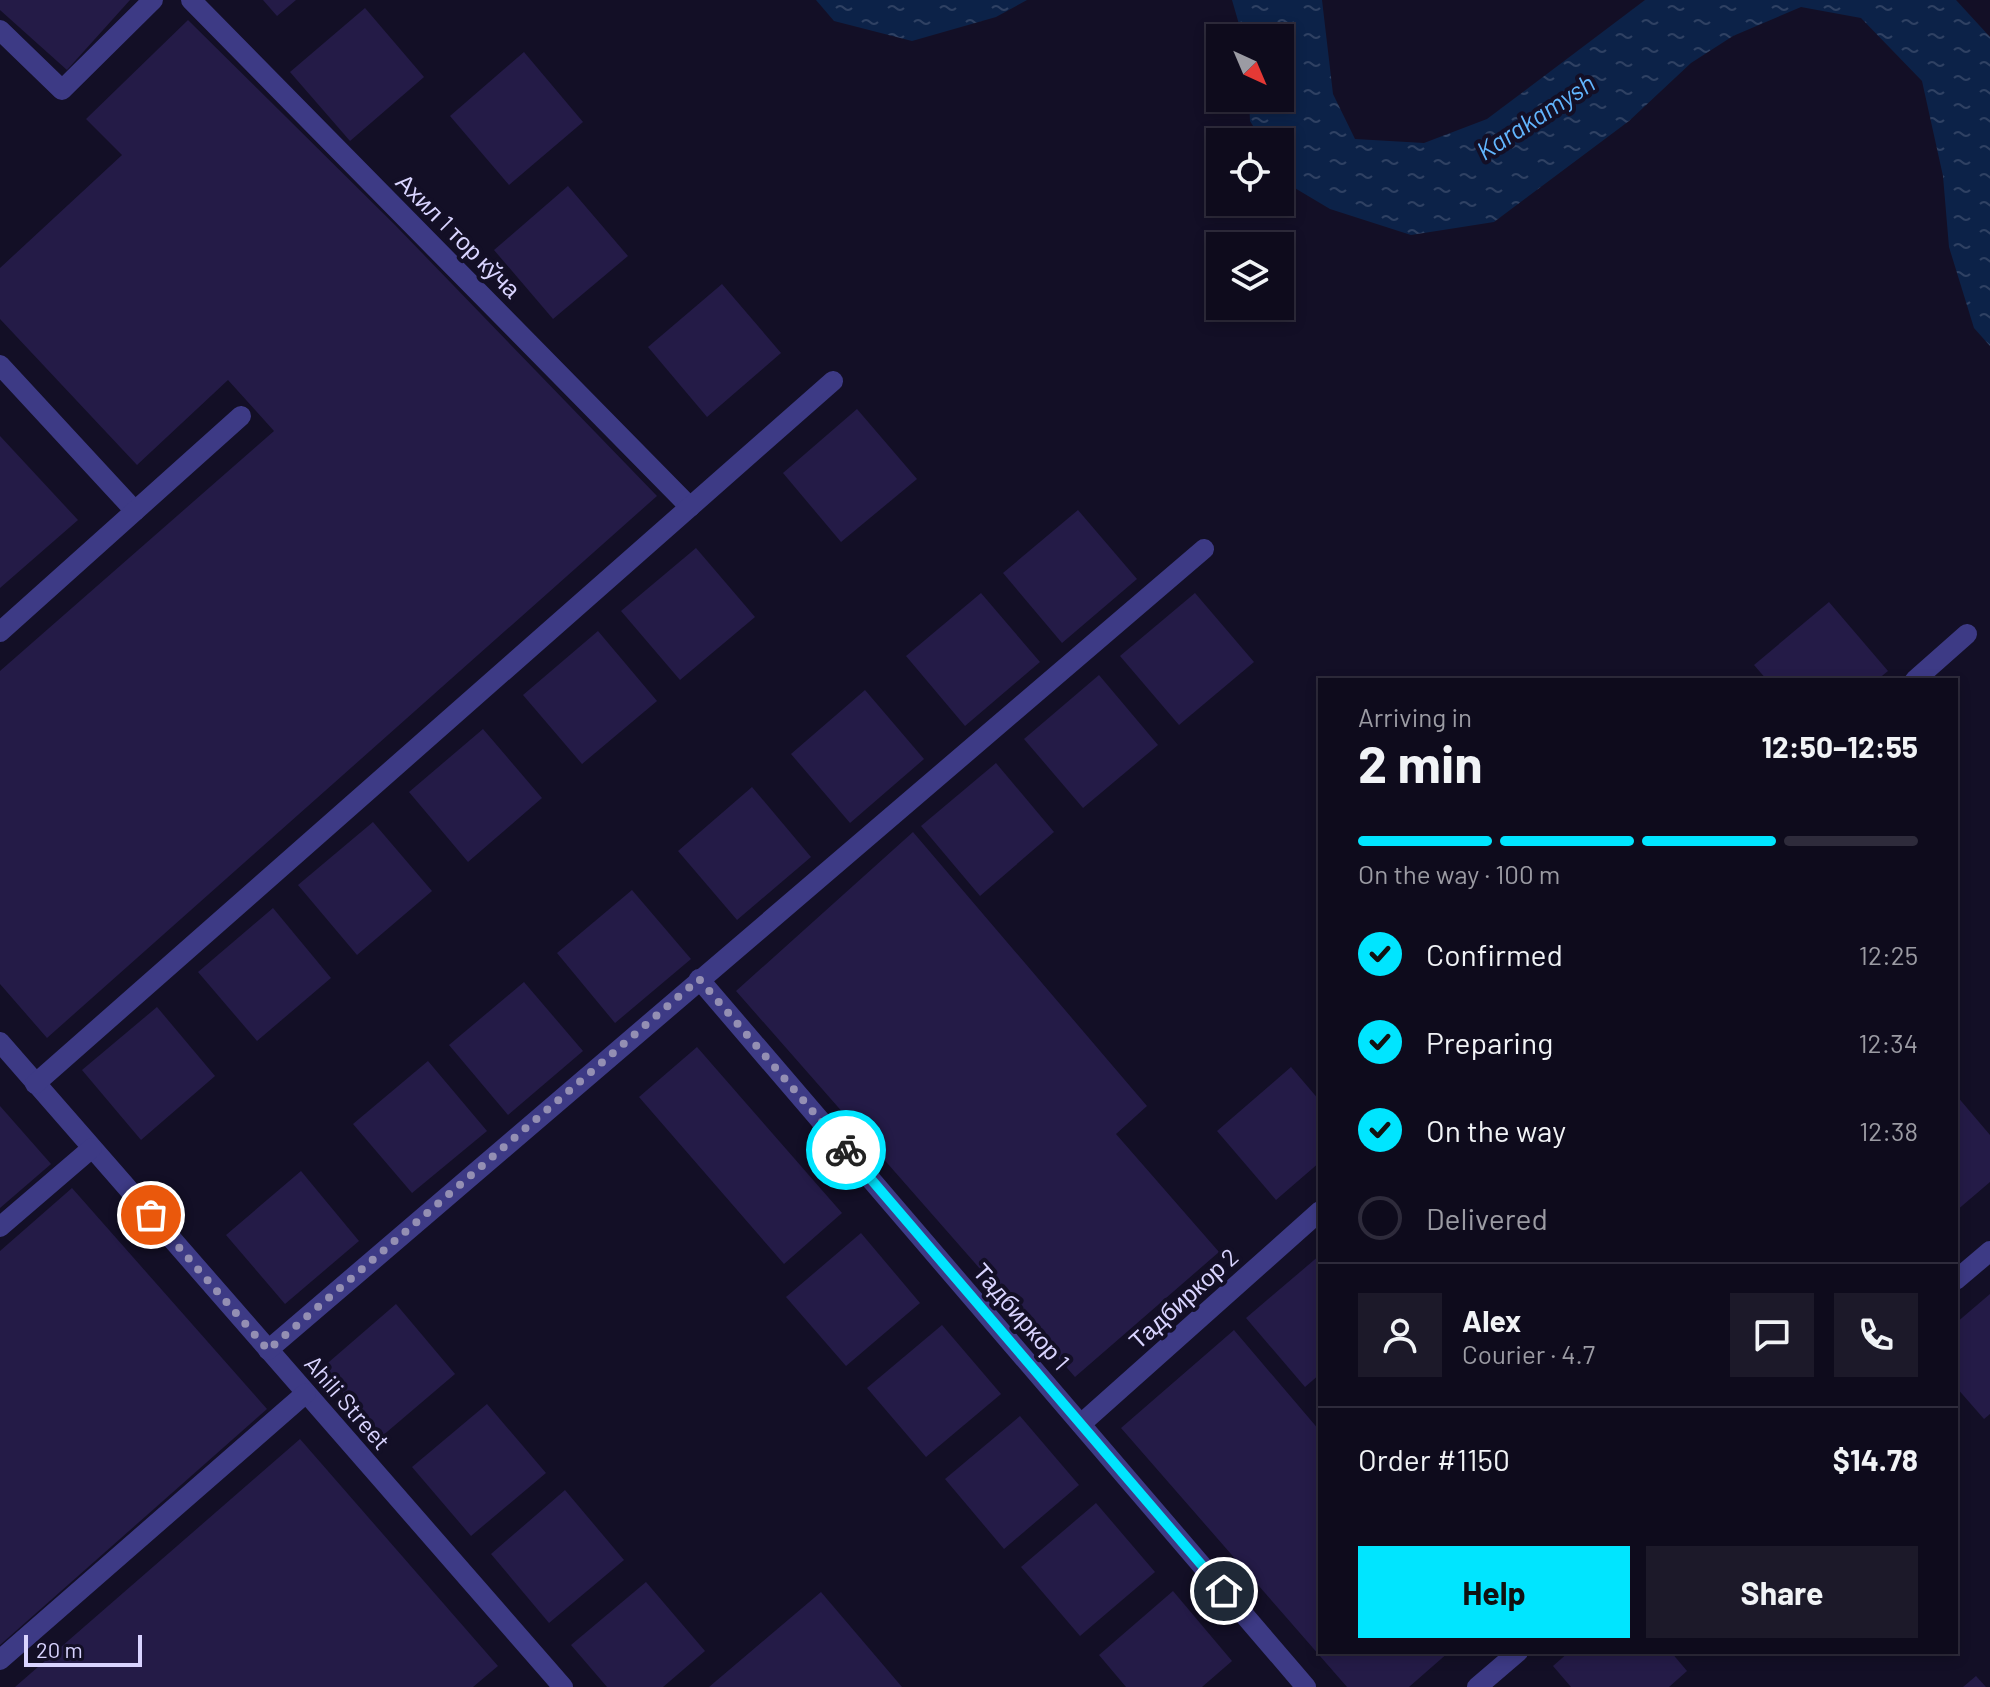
<!DOCTYPE html>
<html lang="en">
<head>
<meta charset="utf-8">
<style>
	body { margin:0; font-family:Barlow,sans-serif; background:#1c1929; color:#f1f3f6; height:100vh; display:flex; flex-direction:column; font-size:30px; white-space:nowrap }
	* { box-sizing:border-box; margin:0 }
	p { font-size:26px; color:#9b9ba3 }
	.icon { flex:none; width:44px; height:44px; fill:none; stroke:currentColor; stroke-width:2; stroke-linecap:round; stroke-linejoin:round }
	.map { position:relative; flex:1; overflow:hidden }
	.side { position:absolute; left:1318px; top:678px; width:640px; height:976px; display:flex; flex-direction:column; background:#0e0b1c; border-radius:0px; box-shadow:0 4px 12px #0003,0 0 0 2px #2e2b3b }
	.side>* { flex:none }
	.needle { width:52px; rotate:136deg }
	.buttons { position:absolute; left:1206px; top:24px; display:grid; gap:16px }
	.buttons a { display:grid; place-items:center; width:88px; height:88px; border-radius:0px; background:#0e0b1c; box-shadow:0 4px 12px #0003,0 0 0 2px #2e2b3b; font-size:40px }
	.scale { position:absolute; left:24px; bottom:20px; width:118px; box-sizing:border-box; padding-left:8px; border:4px solid #d9d4ff; border-top:0; font-size:22px; line-height:28px; white-space:nowrap; color:#d9d4ff; -webkit-text-stroke:6px #130f26; paint-order:stroke }
	.pin { position:absolute; display:grid; place-items:center; width:68px; height:68px; color:#fff; margin:-34px; border:4px solid #fff; border-radius:50%; box-shadow:0 2px 8px #0007 }
	.courier { position:absolute; display:grid; place-items:center; width:80px; height:80px; margin:-40px; border:6px solid #00e5ff; border-radius:50%; background:#fff; color:#222; box-shadow:0 2px 10px #0007 }
	.summary em { font-style:normal; font-weight:700 }
	.summary div { display:flex; flex-direction:column-reverse }
	.summary { display:flex; align-items:center; justify-content:space-between; height:136px; padding:0 40px }
	h1 { font-size:52px; font-weight:700; line-height:60px }
	.bar { display:grid; grid-template-columns:repeat(4,1fr); gap:12px 8px; align-content:center; height:96px; padding:0 40px }
	.bar i { height:10px; border-radius:6px; background:#2e2b3b }
	.bar .active { background:#00e5ff }
	.bar p { grid-column:span 4 }
	.line { display:flex; align-items:center; gap:20px; padding:0 40px; border-top:2px solid #2e2b3b }
	.line div { flex:1 }
	.round { display:grid; place-items:center; flex:none; width:84px; height:84px; border-radius:0px; background:#1c1929 }
	ol { padding:0 40px; list-style:none }
	li { display:flex; align-items:center; gap:24px; height:88px }
	li p { margin-inline-start:auto }
	li .icon { padding:8px; border-radius:50%; background:#00e5ff; color:#111; stroke-width:4 }
	li:last-child { color:#9b9ba3 }
	li i { width:44px; height:44px; border:4px solid #2e2b3b; border-radius:50% }
	.cta { display:flex; gap:16px; margin-top:auto; padding:16px 40px }
	.cta a { flex:1; height:92px; border-radius:0px; background:#00e5ff; color:#111; font-size:32px; font-weight:700; line-height:92px; text-align:center }
	.cta a+a { background:#1c1929; color:#f1f3f6 }
	.map>svg:first-child { display:block }
	.water { fill:url(#water-ripples) }
	.building { fill:#241b47 }
	.lines { fill:none; stroke-linecap:round; stroke-linejoin:round }
	.minor { stroke:#3d3a85; stroke-width:20 }
	.done { stroke:#948fb3; stroke-width:8; stroke-dasharray:0 14.4 }
	.route { stroke:#00e5ff; stroke-width:10 }
	.labels { text-anchor:middle; dominant-baseline:central; stroke-width:8; stroke-linejoin:round; paint-order:stroke }
	.street-label { font-size:24px; fill:#d9d4ff; stroke:#130f26 }
	.water-label { font-size:26px; font-style:italic; fill:#62b6ff; stroke:#130f26 }
</style>
</head>
<body>
<div class="map">
<svg width="1990" height="1687" viewBox="0 0 1990 1687">
	<defs>
		<pattern id="water-ripples" width="26" height="14" patternUnits="userSpaceOnUse" patternTransform="scale(2)"><rect width="26" height="14" fill="#0c2248"/><path d="M2 4q2-2 4 0t4 0M15 11q2-2 4 0t4 0" fill="none" stroke="#2f4163"/></pattern>
	</defs>
	<rect width="100%" height="100%" fill="#130f26"/>
	<g class="water">
		<path d="M 816,0 L 1027,0 L 996,17 L 912,41 L 834,21 Z"/>
		<path d="M 1232,0 L 1322,0 L 1333,94 L 1355,139 L 1424,143 L 1487,119 L 1645,0 L 1956,0 L 1990,37 L 1990,346 L 1974,328 L 1949,247 L 1943,176 L 1922,81 L 1861,18 L 1801,7 L 1733,36 L 1691,63 L 1629,121 L 1494,222 L 1411,235 L 1330,209 L 1288,184 L 1280,171 L 1280,142 L 1263,142 L 1250,121 L 1249,98 L 1280,98 L 1280,38 L 1243,38 Z"/>
	</g>
	<g class="building">
		<path d="M 0,0 L 130,0 L 67,70 L 0,10 Z"/>
		<path d="M 263,0 L 296,0 L 277,16 Z"/>
		<path d="M 365,8 L 424,77 L 350,141 L 290,72 Z"/>
		<path d="M 188,20 L 395,225 L 657,496 L 47,1038 L 0,984 L 0,671 L 274,431 L 228,380 L 137,465 L 0,319 L 0,268 L 122,155 L 86,119 Z"/>
		<path d="M 524,52 L 583,122 L 509,185 L 450,116 Z"/>
		<path d="M 568,186 L 628,256 L 553,319 L 494,250 Z"/>
		<path d="M 722,284 L 781,353 L 707,417 L 648,347 Z"/>
		<path d="M 857,409 L 917,479 L 841,542 L 783,473 Z"/>
		<path d="M 0,436 L 78,520 L 0,588 Z"/>
		<path d="M 1078,510 L 1137,579 L 1062,643 L 1003,573 Z"/>
		<path d="M 696,548 L 755,617 L 680,680 L 621,611 Z"/>
		<path d="M 981,593 L 1040,662 L 965,726 L 906,656 Z"/>
		<path d="M 1195,593 L 1254,662 L 1179,725 L 1120,656 Z"/>
		<path d="M 1829,602 L 1888,671 L 1877,680 L 1767,680 L 1754,665 Z"/>
		<path d="M 598,631 L 657,701 L 582,764 L 523,695 Z"/>
		<path d="M 1099,675 L 1158,745 L 1083,808 L 1024,739 Z"/>
		<path d="M 865,690 L 924,759 L 850,823 L 791,754 Z"/>
		<path d="M 483,729 L 542,798 L 468,862 L 409,792 Z"/>
		<path d="M 996,763 L 1054,832 L 980,896 L 921,826 Z"/>
		<path d="M 752,787 L 811,857 L 737,920 L 678,851 Z"/>
		<path d="M 373,822 L 432,891 L 357,955 L 298,885 Z"/>
		<path d="M 913,832 L 1147,1106 L 1116,1134 L 1219,1252 L 1075,1377 L 736,991 Z"/>
		<path d="M 632,890 L 691,959 L 615,1023 L 557,953 Z"/>
		<path d="M 273,908 L 331,978 L 257,1041 L 198,972 Z"/>
		<path d="M 524,982 L 583,1051 L 508,1115 L 449,1045 Z"/>
		<path d="M 157,1007 L 215,1076 L 141,1140 L 82,1070 Z"/>
		<path d="M 697,1047 L 842,1213 L 784,1264 L 639,1097 Z"/>
		<path d="M 428,1061 L 487,1131 L 412,1193 L 353,1124 Z"/>
		<path d="M 1291,1067 L 1320,1101 L 1320,1162 L 1276,1200 L 1217,1131 Z"/>
		<path d="M 1956,1095 L 1990,1135 L 1990,1182 L 1956,1211 Z"/>
		<path d="M 0,1106 L 51,1164 L 0,1208 Z"/>
		<path d="M 301,1171 L 359,1241 L 285,1304 L 226,1235 Z"/>
		<path d="M 72,1188 L 267,1409 L 0,1645 L 0,1251 Z"/>
		<path d="M 861,1233 L 920,1303 L 846,1366 L 786,1297 Z"/>
		<path d="M 1320,1255 L 1320,1374 L 1305,1387 L 1246,1318 Z"/>
		<path d="M 1990,1294 L 1990,1414 L 1984,1419 L 1956,1387 L 1956,1323 Z"/>
		<path d="M 396,1304 L 455,1374 L 381,1437 L 322,1368 Z"/>
		<path d="M 942,1325 L 1001,1394 L 926,1457 L 867,1388 Z"/>
		<path d="M 1234,1330 L 1320,1431 L 1320,1652 L 1449,1652 L 1409,1687 L 1347,1687 L 1121,1428 Z"/>
		<path d="M 487,1404 L 546,1473 L 471,1536 L 412,1467 Z"/>
		<path d="M 1020,1416 L 1079,1485 L 1004,1549 L 945,1479 Z"/>
		<path d="M 300,1439 L 498,1666 L 473,1687 L 15,1687 Z"/>
		<path d="M 565,1490 L 624,1560 L 549,1623 L 491,1554 Z"/>
		<path d="M 1096,1503 L 1155,1572 L 1080,1636 L 1021,1567 Z"/>
		<path d="M 646,1582 L 705,1651 L 663,1687 L 607,1687 L 571,1645 Z"/>
		<path d="M 1173,1591 L 1232,1661 L 1202,1687 L 1126,1687 L 1099,1655 Z"/>
		<path d="M 821,1592 L 902,1687 L 709,1687 Z"/>
		<path d="M 1569,1652 L 1671,1652 L 1687,1671 L 1669,1687 L 1571,1687 L 1553,1666 Z"/>
		<path d="M 1976,1676 L 1986,1687 L 1963,1687 Z"/>
	</g>
	<g class="lines">
		<g class="minor">
			<path d="M 191,0 L 690,507"/>
			<path d="M 0,30 L 62,90 L 153,0"/>
			<path d="M 0,365 L 135,511"/>
			<path d="M 0,632 L 241,416"/>
			<path d="M 1915,680 L 1967,634"/>
			<path d="M 699,979 L 1306,1687"/>
			<path d="M 0,1042 L 563,1687"/>
			<path d="M 35,1084 L 833,381"/>
			<path d="M 0,1227 L 92,1148"/>
			<path d="M 1956,1280 L 1990,1251"/>
			<path d="M 268,1350 L 1204,549"/>
			<path d="M 1081,1424 L 1320,1211"/>
			<path d="M 0,1660 L 306,1393"/>
			<path d="M 1477,1687 L 1518,1652"/>
		</g>
	</g>
	<g class="lines">
		<path class="done" d="M 151,1215 L 268,1350 L 699,979 L 846,1150"/>
		<path class="route" d="M 846,1150 L 1224,1591"/>
	</g>
	<g class="labels">
		<g class="street-label">
			<text transform="translate(459 235) rotate(45)">Ахил 1 тор кўча</text>
			<text transform="translate(1183 1298) rotate(-42)">Тадбиркор 2</text>
			<text transform="translate(1022 1316) rotate(49)">Тадбиркор 1</text>
			<text transform="translate(348 1402) rotate(49)">Ahili Street</text>
		</g>
		<g class="water-label">
			<text transform="translate(1535 116) rotate(-33)">Karakamysh</text>
		</g>
	</g>
</svg>
<div class="buttons">
<a><svg class="needle" viewBox="-14 -14 28 28"><path d="M0-13l5 13h-10z" fill="#e53935"/><path d="M0 13l5-13h-10z" fill="#9b9ba3"/></svg></a>
<a><svg class="icon" aria-label="locate" viewBox="0 0 24 24"><circle cx="12" cy="12" r="6"/><path d="M12 2v4M12 18v4M2 12h4M18 12h4"/></svg></a>
<a><svg class="icon" aria-label="layers" viewBox="0 0 24 24"><path d="M12 4l9 5-9 5-9-5zM3 14l9 5 9-5"/></svg></a>
</div>
<div class="scale">20 m</div>
<div class="pin" style="left:151px;top:1215px;background:#ea580c"><svg class="icon" aria-label="bag" viewBox="0 0 24 24"><path d="M5 8h14l-1 12H6zM9 8a3 3 0 0 1 6 0"/></svg></div>
<div class="pin" style="left:1224px;top:1591px;background:#1f2937"><svg class="icon" aria-label="home" viewBox="0 0 24 24"><path d="M3 11l9-7 9 7M6 9v11h12V9"/></svg></div>
<div class="courier" style="left:846px;top:1150px"><svg class="icon" aria-label="bike" viewBox="0 0 24 24"><circle cx="6" cy="16" r="4"/><circle cx="18" cy="16" r="4"/><path d="M6 16l4-8h5l3 8M10 8l3 8H6M13 5h3"/></svg></div>
<section class="side">
<div class="summary"><div><h1>2 min</h1><p>Arriving in</p></div><em>12:50–12:55</em></div>
<div class="bar"><i class="active"></i><i class="active"></i><i class="active"></i><i></i><p>On the way · 100 m</p></div>
<ol>
<li><svg class="icon" aria-label="check" viewBox="0 0 24 24"><path d="M5 12l5 5 9-10"/></svg>Confirmed<p>12:25</p></li>
<li><svg class="icon" aria-label="check" viewBox="0 0 24 24"><path d="M5 12l5 5 9-10"/></svg>Preparing<p>12:34</p></li>
<li><svg class="icon" aria-label="check" viewBox="0 0 24 24"><path d="M5 12l5 5 9-10"/></svg>On the way<p>12:38</p></li>
<li><i></i>Delivered</li>
</ol>
<div class="line" style="height:144px"><a class="round"><svg class="icon" aria-label="person" viewBox="0 0 24 24"><circle cx="12" cy="8" r="4"/><path d="M4 21q1-7 8-7t8 7"/></svg></a><div><b>Alex</b><p>Courier · 4.7</p></div><a class="round"><svg class="icon" aria-label="chat" viewBox="0 0 24 24"><path d="M4 5h16v11H9l-5 4z"/></svg></a><a class="round"><svg class="icon" aria-label="phone" viewBox="0 0 24 24"><path d="M5 4h4l2 5-3 2q2 4 5 5l2-3 5 2v4C11 20 4 13 5 4z"/></svg></a></div>
<div class="line" style="height:104px"><div>Order #1150</div><b>$14.78</b></div>
<div class="cta"><a>Help</a><a>Share</a></div>
</section>
</div>
</body>
</html>
